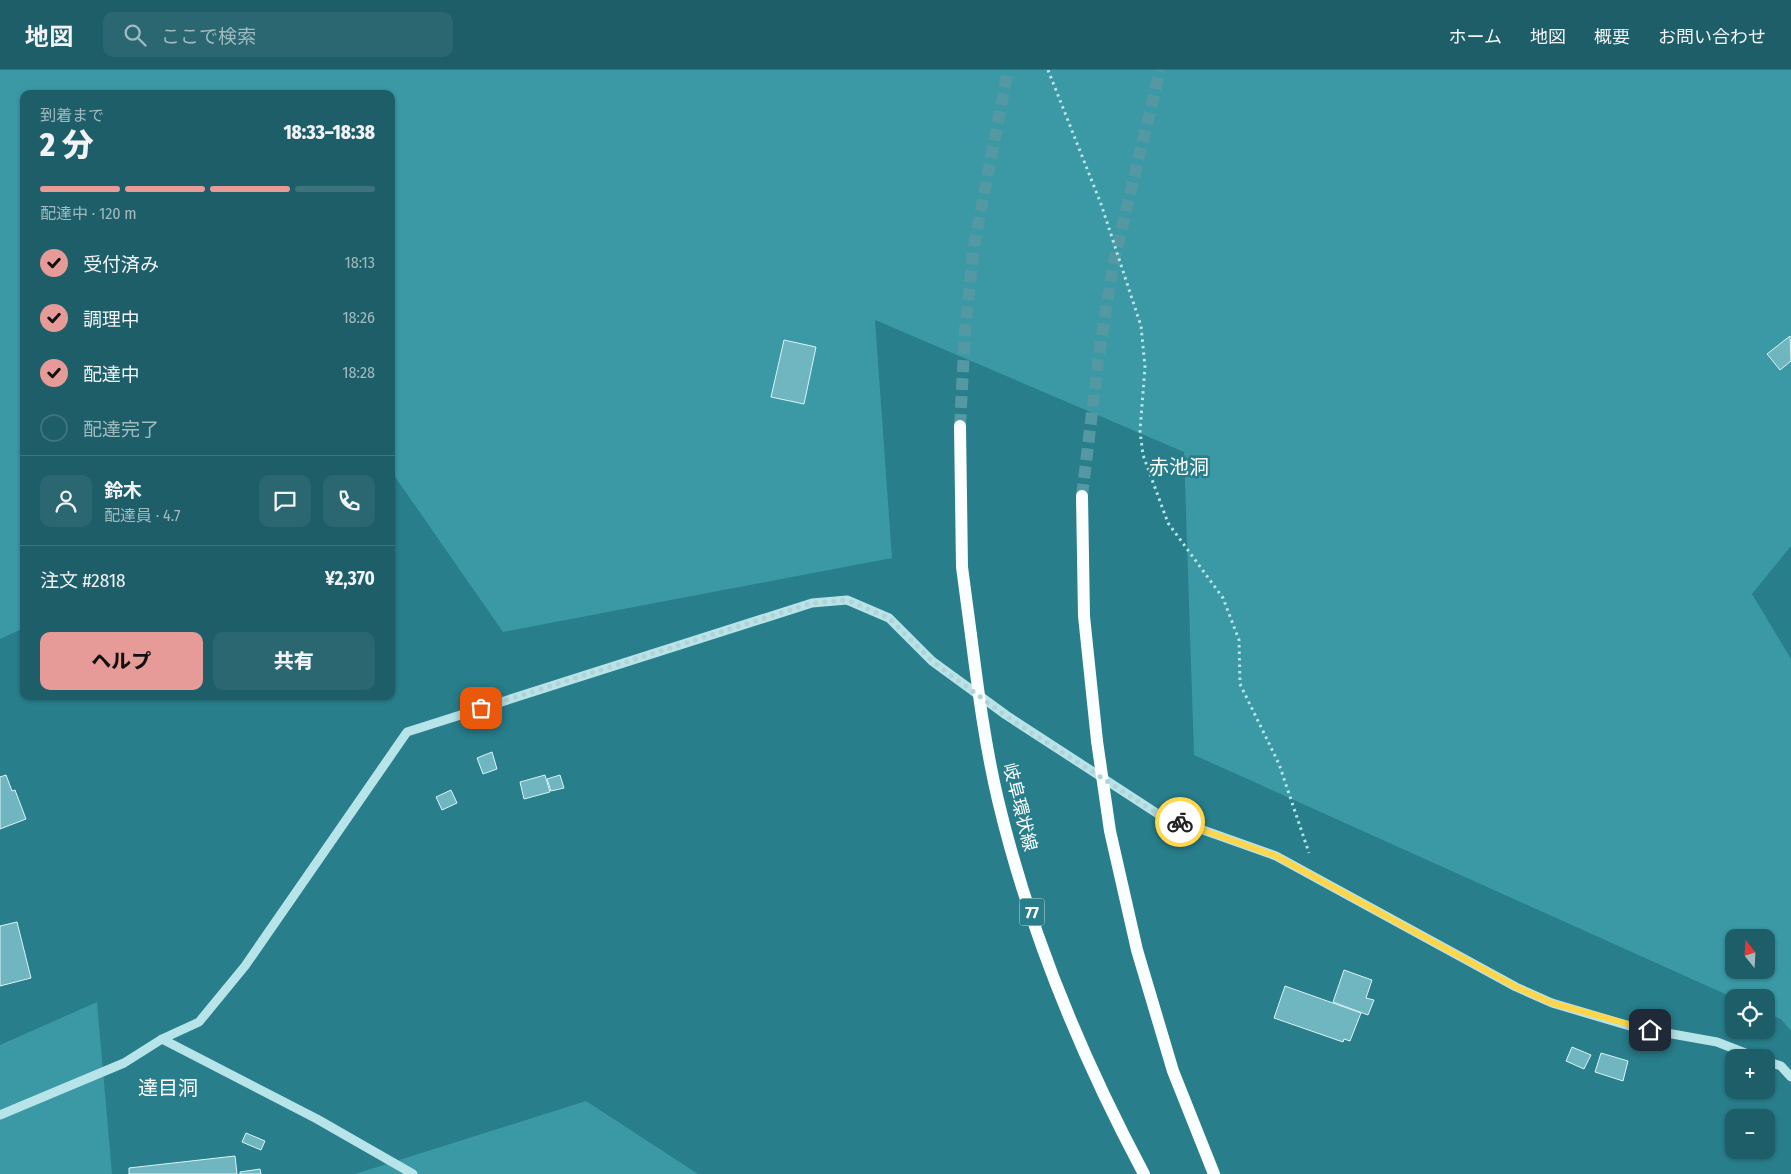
<!DOCTYPE html>
<html lang="ja">
<head>
<meta charset="utf-8">
<style>
	body { margin:0; font-family:"Fira Sans Condensed","Noto Sans JP",sans-serif; background:#2b6771; color:#f1f3f6; height:100vh; display:flex; flex-direction:column; font-size:19px; white-space:nowrap }
	* { box-sizing:border-box; margin:0 }
	p { font-size:16px; color:#a1bac0 }
	.icon { flex:none; width:28px; height:28px; fill:none; stroke:currentColor; stroke-width:2; stroke-linecap:round; stroke-linejoin:round }
	.map { position:relative; flex:1; overflow:hidden }
	.panel { position:absolute; left:20px; top:20px; width:375px; height:610px; display:flex; flex-direction:column; background:#1e5e68; border-radius:10px; box-shadow:0 1px 4px #0004 }
	.panel>* { flex:none }
	.needle { width:32px; rotate:342deg }
	.fabs { position:absolute; left:1725px; top:859px; display:grid; gap:10px }
	.fabs a { display:grid; place-items:center; width:50px; height:50px; border-radius:10px; background:#1e5e68; box-shadow:0 1px 4px #0004; font-size:25px }
	.pin { position:absolute; display:grid; place-items:center; width:42px; height:42px; color:#fff; margin:-21px; border-radius:10px; box-shadow:0 2px 8px #0006 }
	.courier { position:absolute; display:grid; place-items:center; width:50px; height:50px; margin:-25px; border:4px solid #ffd54a; border-radius:50%; background:#fff; color:#222; box-shadow:0 1px 6px #0007 }
	.headline em { font-style:normal; font-weight:800 }
	.headline div { display:flex; flex-direction:column-reverse }
	.headline { display:flex; align-items:center; justify-content:space-between; height:85px; padding:0 20px }
	h1 { font-size:32px; font-weight:800; line-height:38px }
	.bar { display:grid; grid-template-columns:repeat(4,1fr); gap:8px 5px; align-content:center; height:60px; padding:0 20px }
	.bar i { height:6px; border-radius:4px; background:#3c737c }
	.bar .current { background:#e69b98 }
	.bar p { grid-column:span 4 }
	.line { display:flex; align-items:center; gap:12px; padding:0 20px; border-top:1px solid #3c737c }
	.line div { flex:1 }
	.round { display:grid; place-items:center; flex:none; width:52px; height:52px; border-radius:10px; background:#2b6771 }
	ol { padding:0 20px; list-style:none }
	li { display:flex; align-items:center; gap:15px; height:55px }
	li p { margin-inline-start:auto }
	li .icon { padding:5px; border-radius:50%; background:#e69b98; color:#111; stroke-width:4 }
	li:last-child { color:#a1bac0 }
	li i { width:28px; height:28px; border:2px solid #3c737c; border-radius:50% }
	.primary-button { display:flex; gap:10px; margin-top:auto; padding:10px 20px }
	.primary-button a { flex:1; height:58px; border-radius:10px; background:#e69b98; color:#111; font-size:20px; font-weight:800; line-height:58px; text-align:center }
	.primary-button a+a { background:#2b6771; color:#f1f3f6 }
	header { display:flex; align-items:center; gap:30px; box-sizing:border-box; height:70px; padding:0 25px; background:#1e5e68; border-bottom:1px solid #3c737c }
	header strong { font-size:24px }
	nav { display:flex; gap:28px; margin-inline-start:auto; font-size:18px }
	.search { width:350px; height:45px; background:#2b6771; display:flex; align-items:center; gap:12px; box-sizing:border-box; padding:0 18px; border-radius:10px; color:#a1bac0; font-size:19px }
	.map>svg:first-child { display:block }
	.green { fill:#3a99a5; fill-rule:evenodd }
	.building { fill:#70b6c0; stroke:#dbf4f7 }
	.lines { fill:none; stroke-linecap:round; stroke-linejoin:round }
	.major-tunnel { stroke:#5398a2; stroke-width:12; stroke-dasharray:12 6; stroke-linecap:butt }
	.path { stroke:#b7e4e9; stroke-width:3; stroke-dasharray:2.5 4; stroke-linecap:butt }
	.minor { stroke:#b7e4e9; stroke-width:9 }
	.major { stroke:#fafefe; stroke-width:12 }
	.major-bridge { stroke:#fafefe; stroke-width:12 }
	.done { stroke:#b4d2d6; stroke-width:5; stroke-dasharray:0 9 }
	.route { stroke:#ffd54a; stroke-width:6 }
	.labels { text-anchor:middle; dominant-baseline:central; stroke-width:5; stroke-linejoin:round; paint-order:stroke }
	.shield { fill:#287e8b; stroke:#bed8dc; stroke-width:1 }
	.shield-label { font-size:16px; font-weight:bold; fill:#fff }
	.street-label { font-size:18px; fill:#fff; stroke:#287e8b }
	.quarter-label { font-size:20px; fill:#fff; stroke:#287e8b }
</style>
</head>
<body>
<header>
<strong>地図</strong>
<div class="search"><svg class="icon" aria-label="search" viewBox="0 0 24 24"><circle cx="10" cy="10" r="6"/><path d="M15 15l6 6"/></svg>ここで検索</div>
<nav><a>ホーム</a><a>地図</a><a>概要</a><a>お問い合わせ</a></nav>
</header>
<div class="map">
<svg width="1791" height="1104" viewBox="0 0 1791 1104">
	<rect width="100%" height="100%" fill="#287e8b"/>
	<g class="green">
		<path d="M 0,0 L 1791,0 L 1791,476 L 1752,524 L 1791,589 L 1791,961 L 1781,949 L 1766,943 L 1766,928 L 1734,928 L 1194,685 L 1184,382 L 875,250 L 892,488 L 503,562 L 391,401 L 391,24 L 24,24 L 24,558 L 0,569 ZM 1734,868 L 1766,868 L 1766,900 L 1734,900 Z"/>
		<path d="M 97,932 L 112,1104 L 0,1104 L 0,975 Z"/>
		<path d="M 586,1031 L 698,1104 L 355,1104 Z"/>
	</g>
	<g class="building">
		<path d="M 1790,266 L 1791,291 L 1780,300 L 1767,284 Z"/>
		<path d="M 784,270 L 816,277 L 804,334 L 771,327 Z"/>
		<path d="M 489,644 L 492,655 L 482,658 L 478,647 Z"/>
		<path d="M 492,682 L 497,699 L 483,704 L 477,688 Z"/>
		<path d="M 6,705 L 12,721 L 15,720 L 26,749 L 0,759 L 0,707 Z"/>
		<path d="M 545,705 L 550,722 L 524,729 L 520,712 Z"/>
		<path d="M 560,705 L 564,718 L 551,721 L 547,709 Z"/>
		<path d="M 451,720 L 457,733 L 442,740 L 436,727 Z"/>
		<path d="M 17,852 L 31,908 L 0,916 L 0,856 Z"/>
		<path d="M 1344,900 L 1372,910 L 1366,928 L 1374,930 L 1368,945 L 1333,932 Z"/>
		<path d="M 1285,916 L 1361,943 L 1350,971 L 1344,969 L 1343,972 L 1274,948 Z"/>
		<path d="M 1572,977 L 1591,985 L 1584,999 L 1566,991 Z"/>
		<path d="M 1601,983 L 1628,991 L 1623,1011 L 1595,1002 Z"/>
		<path d="M 246,1063 L 265,1071 L 261,1080 L 242,1072 Z"/>
		<path d="M 235,1086 L 237,1104 L 129,1104 L 129,1098 Z"/>
		<path d="M 260,1099 L 261,1104 L 240,1104 L 240,1102 Z"/>
	</g>
	<g class="lines">
		<g class="major-tunnel">
			<path d="M 960,356 L 965,261 L 974,176 L 1008,0"/>
			<path d="M 1082,426 L 1098,292 L 1113,195 L 1160,0"/>
		</g>
		<path class="path" d="M 1048,0 L 1101,134 L 1141,256 L 1145,297 L 1140,361 L 1143,385 L 1168,453 L 1223,528 L 1239,570 L 1240,614 L 1279,694 L 1309,783"/>
		<g class="minor">
			<path d="M 162,969 L 317,1049 L 413,1104"/>
			<path d="M 1766,991 L 1781,996 L 1791,1007"/>
			<path d="M 0,1045 L 124,993 L 162,969 L 199,952 L 245,896 L 407,662 L 812,533 L 847,530 L 889,548 L 932,591 L 1006,645 L 1158,744 L 1276,786 L 1516,917 L 1552,933 L 1633,957 L 1717,972 L 1758,988"/>
		</g>
		<g class="major">
			<path d="M 960,356 L 962,497 L 971,565"/>
			<path d="M 1082,426 L 1084,546 L 1097,671"/>
		</g>
		<g class="major-bridge">
			<path d="M 971,565 C 978,620 985,675 998,730 C 1029,860 1081,986 1144,1104"/>
			<path d="M 1097,671 L 1110,761 L 1137,880 L 1173,1001 L 1214,1104"/>
		</g>
	</g>
	<g class="lines">
		<path class="done" d="M 481,638 L 812,533 L 847,530 L 889,548 L 932,591 L 1006,646 L 1158,744 L 1180,752"/>
		<path class="route" d="M 1180,752 L 1276,786 L 1516,917 L 1552,933 L 1650,960"/>
	</g>
	<g class="labels">
		<rect class="shield" x="1019.5" y="828.5" width="25" height="27" rx="4"/>
		<g class="shield-label">
			<text x="1032" y="842">77</text>
		</g>
		<g class="street-label">
			<text transform="translate(1020 737) rotate(76)">岐阜環状線</text>
		</g>
		<g class="quarter-label">
			<text x="1179" y="397">赤池洞</text>
			<text x="168" y="1018">達目洞</text>
		</g>
	</g>
</svg>
<div class="fabs">
<a><svg class="needle" viewBox="-14 -14 28 28"><path d="M0-13l5 13h-10z" fill="#e53935"/><path d="M0 13l5-13h-10z" fill="#a1bac0"/></svg></a>
<a><svg class="icon" aria-label="locate" viewBox="0 0 24 24"><circle cx="12" cy="12" r="6"/><path d="M12 2v4M12 18v4M2 12h4M18 12h4"/></svg></a>
<a>+</a>
<a>−</a>
</div>
<div class="pin" style="left:481px;top:638px;background:#ea580c"><svg class="icon" aria-label="bag" viewBox="0 0 24 24"><path d="M5 8h14l-1 12H6zM9 8a3 3 0 0 1 6 0"/></svg></div>
<div class="pin" style="left:1650px;top:960px;background:#1f2937"><svg class="icon" aria-label="home" viewBox="0 0 24 24"><path d="M3 11l9-7 9 7M6 9v11h12V9"/></svg></div>
<div class="courier" style="left:1180px;top:752px"><svg class="icon" aria-label="bike" viewBox="0 0 24 24"><circle cx="6" cy="16" r="4"/><circle cx="18" cy="16" r="4"/><path d="M6 16l4-8h5l3 8M10 8l3 8H6M13 5h3"/></svg></div>
<section class="panel">
<div class="headline"><div><h1>2 分</h1><p>到着まで</p></div><em>18:33–18:38</em></div>
<div class="bar"><i class="current"></i><i class="current"></i><i class="current"></i><i></i><p>配達中 · 120 m</p></div>
<ol>
<li><svg class="icon" aria-label="check" viewBox="0 0 24 24"><path d="M5 12l5 5 9-10"/></svg>受付済み<p>18:13</p></li>
<li><svg class="icon" aria-label="check" viewBox="0 0 24 24"><path d="M5 12l5 5 9-10"/></svg>調理中<p>18:26</p></li>
<li><svg class="icon" aria-label="check" viewBox="0 0 24 24"><path d="M5 12l5 5 9-10"/></svg>配達中<p>18:28</p></li>
<li><i></i>配達完了</li>
</ol>
<div class="line" style="height:90px"><a class="round"><svg class="icon" aria-label="person" viewBox="0 0 24 24"><circle cx="12" cy="8" r="4"/><path d="M4 21q1-7 8-7t8 7"/></svg></a><div><b>鈴木</b><p>配達員 · 4.7</p></div><a class="round"><svg class="icon" aria-label="chat" viewBox="0 0 24 24"><path d="M4 5h16v11H9l-5 4z"/></svg></a><a class="round"><svg class="icon" aria-label="phone" viewBox="0 0 24 24"><path d="M5 4h4l2 5-3 2q2 4 5 5l2-3 5 2v4C11 20 4 13 5 4z"/></svg></a></div>
<div class="line" style="height:65px"><div>注文 #2818</div><b>¥2,370</b></div>
<div class="primary-button"><a>ヘルプ</a><a>共有</a></div>
</section>
</div>
</body>
</html>
